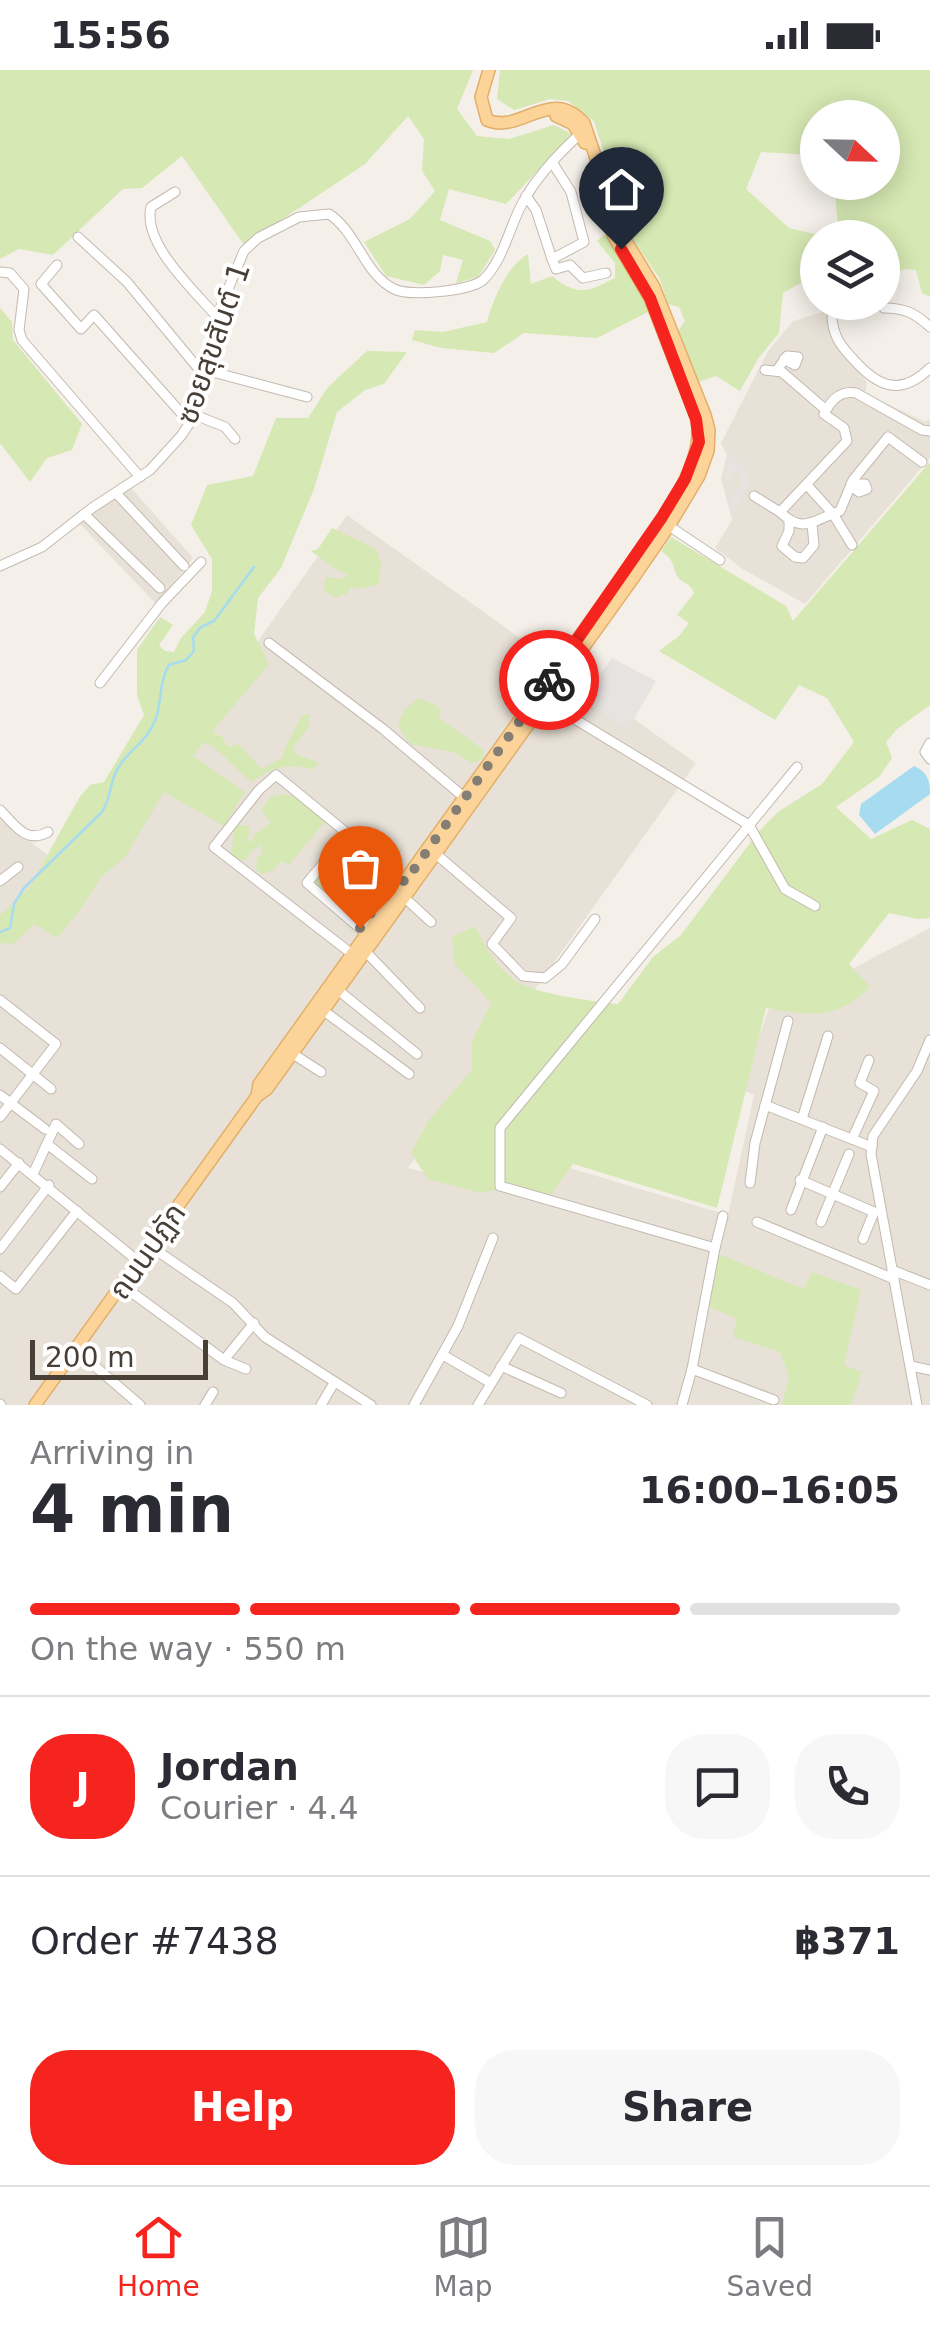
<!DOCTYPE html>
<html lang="en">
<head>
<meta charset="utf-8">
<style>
	body { margin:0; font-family:"DejaVu Sans","Noto Sans Thai",sans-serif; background:#f7f7f7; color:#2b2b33; height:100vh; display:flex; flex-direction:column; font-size:38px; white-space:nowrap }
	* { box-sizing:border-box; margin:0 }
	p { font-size:32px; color:#7c7c81 }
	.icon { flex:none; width:55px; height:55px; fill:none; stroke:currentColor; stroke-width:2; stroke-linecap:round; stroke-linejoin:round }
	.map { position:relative; height:1335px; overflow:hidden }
	.drawer { display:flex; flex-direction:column; background:#fff; flex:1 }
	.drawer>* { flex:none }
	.needle { width:65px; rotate:112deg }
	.fabs { position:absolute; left:800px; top:30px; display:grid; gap:20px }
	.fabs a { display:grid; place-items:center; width:100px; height:100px; border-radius:50%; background:#fff; box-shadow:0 5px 25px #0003; font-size:50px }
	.scale { position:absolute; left:30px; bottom:25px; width:178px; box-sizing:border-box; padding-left:10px; border:5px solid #484037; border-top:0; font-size:28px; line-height:35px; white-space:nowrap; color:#484037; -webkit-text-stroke:8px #fff; paint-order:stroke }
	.pin { position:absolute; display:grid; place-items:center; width:85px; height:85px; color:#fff; margin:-102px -42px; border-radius:50% 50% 50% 0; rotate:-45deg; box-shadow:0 0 10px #0007 }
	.pin .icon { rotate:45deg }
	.courier { position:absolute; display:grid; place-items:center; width:100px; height:100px; margin:-50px; border:8px solid #f6241e; border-radius:50%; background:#fff; color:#222; box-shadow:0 2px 12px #0007 }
	.headline em { font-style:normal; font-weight:600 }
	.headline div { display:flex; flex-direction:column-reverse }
	.headline { display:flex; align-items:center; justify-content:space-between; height:170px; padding:0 30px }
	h1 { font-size:65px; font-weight:600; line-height:75px }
	.bar { display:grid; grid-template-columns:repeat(4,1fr); gap:15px 10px; align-content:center; height:120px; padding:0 30px }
	.bar i { height:12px; border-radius:8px; background:#e1e1e2 }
	.bar .current { background:#f6241e }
	.bar p { grid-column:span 4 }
	.line { display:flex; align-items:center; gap:25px; padding:0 30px; border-top:2px solid #e1e1e2 }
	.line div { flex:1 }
	.round { display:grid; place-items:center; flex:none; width:105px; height:105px; border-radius:40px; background:#f7f7f7 }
	.cta { display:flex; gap:20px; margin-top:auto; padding:20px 30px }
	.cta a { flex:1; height:115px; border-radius:40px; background:#f6241e; color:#fff; font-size:40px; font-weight:600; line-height:115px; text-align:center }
	.cta a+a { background:#f7f7f7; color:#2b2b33 }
	.status { display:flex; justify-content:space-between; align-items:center; height:70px; padding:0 50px; background:#fff; direction:ltr }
	.status svg { height:28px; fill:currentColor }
	.tabs { display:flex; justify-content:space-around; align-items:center; height:140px; border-top:2px solid #e1e1e2; background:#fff; font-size:28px; color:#7c7c81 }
	.tabs a { display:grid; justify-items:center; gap:5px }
	.tabs .current { color:#f6241e }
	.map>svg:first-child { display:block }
	.residential { fill:#e8e1d7 }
	.green { fill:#d6e8b3 }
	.parking { fill:#e6e3e1 }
	.water { fill:#a7dbef }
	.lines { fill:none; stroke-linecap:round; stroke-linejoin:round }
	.stream { stroke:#a7dbef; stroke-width:2.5 }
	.minor-casing { stroke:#c3b9af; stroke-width:11 }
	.major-casing { stroke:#e2af69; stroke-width:14 }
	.minor { stroke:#fff; stroke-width:9 }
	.major { stroke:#fcd49a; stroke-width:11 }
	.done { stroke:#847e75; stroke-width:10; stroke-dasharray:0 18 }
	.route { stroke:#f6241e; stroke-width:12 }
	.labels { text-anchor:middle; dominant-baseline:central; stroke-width:8; stroke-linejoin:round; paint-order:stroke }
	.street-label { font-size:30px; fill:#484037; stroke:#fff }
</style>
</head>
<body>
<div class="status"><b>15:56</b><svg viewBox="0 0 49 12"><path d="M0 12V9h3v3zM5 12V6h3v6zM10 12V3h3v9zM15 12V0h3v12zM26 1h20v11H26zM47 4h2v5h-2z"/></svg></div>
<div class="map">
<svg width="930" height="1335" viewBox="0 0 930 1335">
	<rect width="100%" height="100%" fill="#f4f0e9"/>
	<g class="residential">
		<path d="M 826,241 L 833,271 L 867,312 L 865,323 L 925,352 L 930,349 L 930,388 L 805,534 L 741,498 L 715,478 L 732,450 L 721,408 L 727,385 L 721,373 L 768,281 L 793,251 Z"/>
		<path d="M 130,417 L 193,488 L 157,535 L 78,452 Z"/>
		<path d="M 347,445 L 696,693 L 408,1098 L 492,1120 L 563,1096 L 728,1145 L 754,1025 L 741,1019 L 770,935 L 778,938 L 930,858 L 930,1335 L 0,1335 L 0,748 L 86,815 Z"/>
	</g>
	<g class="green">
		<path d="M 0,0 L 473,0 L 457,39 L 477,66 L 509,69 L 554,55 L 572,64 L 506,134 L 449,119 L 440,150 L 490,171 L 495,180 L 478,207 L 456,213 L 463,190 L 443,185 L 440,201 L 424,215 L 386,206 L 364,172 L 410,149 L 435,121 L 422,101 L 424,69 L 408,46 L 365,94 L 244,175 L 182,86 L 142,118 L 123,119 L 53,185 L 19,179 L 0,189 Z"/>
		<path d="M 500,0 L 930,0 L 930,227 L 922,223 L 916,200 L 905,199 L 883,208 L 882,168 L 839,167 L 834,113 L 882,112 L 882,48 L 818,48 L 817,93 L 810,85 L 761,82 L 746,119 L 789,158 L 815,164 L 817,204 L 783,223 L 779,263 L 758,289 L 740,321 L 716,306 L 698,312 L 678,261 L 685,251 L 679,237 L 668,234 L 660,209 L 630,166 L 594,51 L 568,31 L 550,29 L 514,40 L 497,29 Z"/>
		<path d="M 606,163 L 642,220 L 648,242 L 597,268 L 524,263 L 494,283 L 441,278 L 412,270 L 415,260 L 443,262 L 487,252 C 493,229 507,196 528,184 L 531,214 L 552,206 C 578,227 587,222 615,208 L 615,193 L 597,171 Z"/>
		<path d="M 0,238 L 12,252 L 13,270 L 82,354 L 72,380 L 47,388 L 30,412 L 0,373 Z"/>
		<path d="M 367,281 L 407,282 L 384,314 L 365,320 L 337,342 L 314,419 L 281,498 L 258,528 L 254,564 L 269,594 L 212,662 L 222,667 L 228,677 L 239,674 L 261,699 L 282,688 C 285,672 296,660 302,645 L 310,644 L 308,658 L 294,676 L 295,684 L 319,693 L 313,700 C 292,692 270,697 252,712 C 234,699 224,682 204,672 L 193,686 L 245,722 L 224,756 L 164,722 L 126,786 L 101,807 L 81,839 L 57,868 L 34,854 L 14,874 L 0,873 L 0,845 L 29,818 L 79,728 L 90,715 L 104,712 L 144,645 L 137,625 L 137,580 L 160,547 L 173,555 L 159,575 L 165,581 L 174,582 L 181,568 L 205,542 L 212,521 L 212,489 L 191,455 L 207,415 L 253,406 L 276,348 L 308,348 L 328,317 Z"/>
		<path d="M 930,392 L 930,635 L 897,659 L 886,672 L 892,688 L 879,707 L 836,737 L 871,769 L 912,750 L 930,759 L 930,848 L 917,849 L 889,843 L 849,894 L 870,917 C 837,951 809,945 766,938 L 717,1138 L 573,1094 L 550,1126 L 517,1116 L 481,1123 L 428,1109 L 411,1083 L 429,1050 L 472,1000 L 472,972 L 491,933 L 455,894 L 452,867 L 475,856 C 483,874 495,894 511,908 C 530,924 592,931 618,934 L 653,887 L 681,865 L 759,761 L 778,742 L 822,714 L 854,672 L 827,628 L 799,615 L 775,650 L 659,581 L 679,566 L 689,553 L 677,545 L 694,523 C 690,512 684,515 678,507 C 671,496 677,492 661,481 L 671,467 L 786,536 L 793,551 Z"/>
		<path d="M 332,458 L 376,479 L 381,493 L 379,514 L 360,519 L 350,517 L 348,523 L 335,528 L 323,519 L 326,507 L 343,509 L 348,504 L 335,499 L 311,481 L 318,479 Z"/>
		<path d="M 419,628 L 437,636 L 441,641 L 438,647 L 484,680 L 482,690 L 472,693 L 453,682 L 410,674 L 398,655 L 405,639 Z"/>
		<path d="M 283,724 L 300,728 L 326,750 L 289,795 L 281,791 L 274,800 L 262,804 L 256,799 L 257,787 L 263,784 L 261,775 L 250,782 L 247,790 L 238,791 L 231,786 L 235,755 L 250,756 L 248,771 L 252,772 L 254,765 L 271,752 L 261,741 L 270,727 Z"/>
		<path d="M 348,770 L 393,806 L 359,848 L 314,812 Z"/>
		<path d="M 718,1184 L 804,1219 L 812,1202 L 861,1220 L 844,1295 L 862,1302 L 851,1335 L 782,1335 L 789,1306 L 780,1282 L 733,1267 L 737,1249 L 708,1236 Z"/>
	</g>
	<g class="parking">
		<path d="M 730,383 L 748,402 L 749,416 L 733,442 L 728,429 L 740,418 L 744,409 L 736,401 L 724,415 Z"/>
		<path d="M 612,588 L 656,611 L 628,659 L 582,630 Z"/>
	</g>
	<path class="water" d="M 914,696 C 927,702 930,710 930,724 L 875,764 L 859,745 L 861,734 Z"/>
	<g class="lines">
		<path class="stream" d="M 0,862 L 10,858 L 14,834 L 24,818 L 102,742 C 112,726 109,713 118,698 C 129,679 147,673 156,648 C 162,630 159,612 169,595 L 186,590 L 194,581 L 193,567 L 201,557 L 214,551 L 254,497"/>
		<defs>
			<g id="minor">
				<path d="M 175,122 L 151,137 C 142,174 195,221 217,247"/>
				<path d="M 526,126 L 536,140 L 552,189 L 584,172 L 571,122 L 552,92"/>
				<path d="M 78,167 L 127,212 L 202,303"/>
				<path d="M 552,189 L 556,199 L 570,195 L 583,208 L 606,203"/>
				<path d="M 57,195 L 41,214 L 81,259 L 94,245 L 190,353"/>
				<path d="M 0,202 L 10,203 L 24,219 L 19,260 L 22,270 L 140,407"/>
				<path d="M 884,238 C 905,238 915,243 930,257"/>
				<path d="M 832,248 C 834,268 841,276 854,290 C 879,318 901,326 930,298"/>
				<path d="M 205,300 L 307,327"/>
				<path d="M 765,300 L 782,302 L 826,340"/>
				<path d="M 777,300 L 787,286 L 798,287 L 795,295 L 784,289"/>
				<path d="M 195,345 L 225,357 L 235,369"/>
				<path d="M 807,415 L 833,444 L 852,475"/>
				<path d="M 851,416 L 859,422 L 867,419 L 865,414 L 851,414"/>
				<path d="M 116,423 L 184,496"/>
				<path d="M 754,426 L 780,442 L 847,371 L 844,358 L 824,344 C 831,330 840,320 856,323 L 922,360 L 930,361"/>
				<path d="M 779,441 C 803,465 813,450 840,441 L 853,410 L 888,367 L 922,392"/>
				<path d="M 84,444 L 160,518"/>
				<path d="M 789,451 L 789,461 L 782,476 L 795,487 L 803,488 L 814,475 L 812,454"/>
				<path d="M 669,456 L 720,490"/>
				<path d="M 0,496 L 42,477 L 92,438 L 150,400 L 181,366 L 195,345 L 219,241 L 244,181 L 258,168 L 299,147 L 329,144 C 357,162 364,204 394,219 C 410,227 470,221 483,210 C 503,191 509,158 522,134 C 536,107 558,84 581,63"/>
				<path d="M 269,573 L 383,659 L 465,728"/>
				<path d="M 100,613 L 162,533 L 201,492"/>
				<path d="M 545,631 L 749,755 L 785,819 L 815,836"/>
				<path d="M 930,673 L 925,682 L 930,689"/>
				<path d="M 0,740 C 16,756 26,774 48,762"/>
				<path d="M 348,764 L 405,812"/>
				<path d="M 437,785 L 511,848 L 492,874 L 523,906 L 545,908 L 562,894 L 595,849"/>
				<path d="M 0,811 L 18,797"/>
				<path d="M 406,829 L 431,852"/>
				<path d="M 360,858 L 398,806"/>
				<path d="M 367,883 L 420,938"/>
				<path d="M 352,884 L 214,777 L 259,720 L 276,705 L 348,764 L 307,813 L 367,864"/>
				<path d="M 338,920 L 417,984"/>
				<path d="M 0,930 L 56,974 L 0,1047"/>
				<path d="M 324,941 L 409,1004"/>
				<path d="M 0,978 L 51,1019"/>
				<path d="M 293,984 L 321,1002"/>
				<path d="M 0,1025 L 45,1059"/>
				<path d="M 765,1035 L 872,1077"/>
				<path d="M 802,1049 L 828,966"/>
				<path d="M 852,1069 L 874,1021 L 860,1013 L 869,990"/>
				<path d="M 47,1074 L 92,1109"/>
				<path d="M 0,1079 L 139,1192"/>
				<path d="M 33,1104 L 56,1054 L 79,1074"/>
				<path d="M 800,1110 L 874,1142 L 863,1169"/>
				<path d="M 750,1113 L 755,1073 L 788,951"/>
				<path d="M 0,1117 L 19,1093"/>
				<path d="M 791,1140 L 823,1057"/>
				<path d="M 757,1152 L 894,1209"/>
				<path d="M 821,1152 L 849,1084"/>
				<path d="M 150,1176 L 233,1233 L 265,1267 L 371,1335"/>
				<path d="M 715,1178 L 723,1146"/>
				<path d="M 0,1179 L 49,1115"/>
				<path d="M 892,1200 L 930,1215"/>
				<path d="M 0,1206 L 16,1219 L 77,1141"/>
				<path d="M 123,1216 L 224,1290 L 246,1299"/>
				<path d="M 76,1280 L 140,1335"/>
				<path d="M 443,1285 L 491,1313"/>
				<path d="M 224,1290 L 254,1253"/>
				<path d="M 501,1296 L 561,1323"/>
				<path d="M 911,1296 L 930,1300"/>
				<path d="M 692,1299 L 774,1330"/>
				<path d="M 0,1334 L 1,1335"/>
				<path d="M 205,1335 L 213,1322"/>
				<path d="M 321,1335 L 334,1313"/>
				<path d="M 414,1335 L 458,1256 L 493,1168"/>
				<path d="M 478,1335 L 519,1268 L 647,1335"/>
				<path d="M 682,1335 L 692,1299 L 715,1178 L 500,1116 L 500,1058 L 797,697"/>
				<path d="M 917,1335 L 871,1084 L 873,1066 L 917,1001 L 930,970"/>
			</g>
			<g id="major">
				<path d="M 556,46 L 573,54 L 585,73"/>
				<path d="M 257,1026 L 259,1014 L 622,507 C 649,467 707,399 697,349 L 650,228 L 614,167 L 601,129"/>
				<path d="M 35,1335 L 257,1026 L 267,1019 L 634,507 L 669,456 L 699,406 L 708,381 L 709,360 L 705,345 L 654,217 L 622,165 L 584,53 C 550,15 521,65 487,50 L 481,27 L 489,0"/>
			</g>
		</defs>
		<use href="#minor" class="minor-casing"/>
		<use href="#major" class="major-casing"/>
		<use href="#minor" class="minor"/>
		<use href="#major" class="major"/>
	</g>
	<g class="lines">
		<path class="done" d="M 360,858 L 398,806 L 405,812 L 549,610"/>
		<path class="route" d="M 549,610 L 662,447 L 685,409 L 699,372 L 696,349 L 650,228 L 621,179"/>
	</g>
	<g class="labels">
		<g class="street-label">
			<text transform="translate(213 273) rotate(-71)">ซอยสุขสันต์ 1</text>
			<text transform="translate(147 1181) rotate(-55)">ถนนปฏัก</text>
		</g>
	</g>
</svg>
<div class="fabs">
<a><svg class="needle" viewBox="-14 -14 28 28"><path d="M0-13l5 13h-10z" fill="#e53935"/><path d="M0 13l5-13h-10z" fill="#7c7c81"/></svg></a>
<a><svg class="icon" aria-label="layers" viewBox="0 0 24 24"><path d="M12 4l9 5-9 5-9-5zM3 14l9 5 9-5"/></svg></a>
</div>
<div class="scale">200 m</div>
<div class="pin" style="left:360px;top:858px;background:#ea580c"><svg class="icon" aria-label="bag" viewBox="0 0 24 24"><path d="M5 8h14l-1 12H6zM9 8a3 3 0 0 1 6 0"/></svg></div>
<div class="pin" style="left:621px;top:179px;background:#1f2937"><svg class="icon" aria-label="home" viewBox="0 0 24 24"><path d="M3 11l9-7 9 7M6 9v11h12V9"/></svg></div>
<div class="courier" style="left:549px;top:610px"><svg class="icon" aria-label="bike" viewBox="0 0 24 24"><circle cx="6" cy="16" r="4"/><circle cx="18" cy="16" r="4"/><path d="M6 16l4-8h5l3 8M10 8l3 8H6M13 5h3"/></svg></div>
</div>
<section class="drawer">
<div class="headline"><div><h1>4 min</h1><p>Arriving in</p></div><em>16:00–16:05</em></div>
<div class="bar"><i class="current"></i><i class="current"></i><i class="current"></i><i></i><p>On the way · 550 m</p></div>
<div class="line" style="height:180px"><b class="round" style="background:#f6241e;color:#fff">J</b><div><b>Jordan</b><p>Courier · 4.4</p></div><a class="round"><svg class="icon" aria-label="chat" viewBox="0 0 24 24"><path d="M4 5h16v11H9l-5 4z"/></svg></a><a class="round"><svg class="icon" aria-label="phone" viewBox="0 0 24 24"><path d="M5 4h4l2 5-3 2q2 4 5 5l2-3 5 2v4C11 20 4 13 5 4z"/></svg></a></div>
<div class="line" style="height:130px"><div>Order #7438</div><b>฿371</b></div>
<div class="cta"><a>Help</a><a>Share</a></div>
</section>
<nav class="tabs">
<a class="current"><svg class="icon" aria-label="home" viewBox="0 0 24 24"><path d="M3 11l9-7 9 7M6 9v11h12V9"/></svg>Home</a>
<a><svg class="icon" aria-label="map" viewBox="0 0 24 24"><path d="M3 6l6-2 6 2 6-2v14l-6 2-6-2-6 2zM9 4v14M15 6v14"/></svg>Map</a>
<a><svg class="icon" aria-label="saved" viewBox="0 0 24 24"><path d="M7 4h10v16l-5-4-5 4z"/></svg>Saved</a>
</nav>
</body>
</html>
